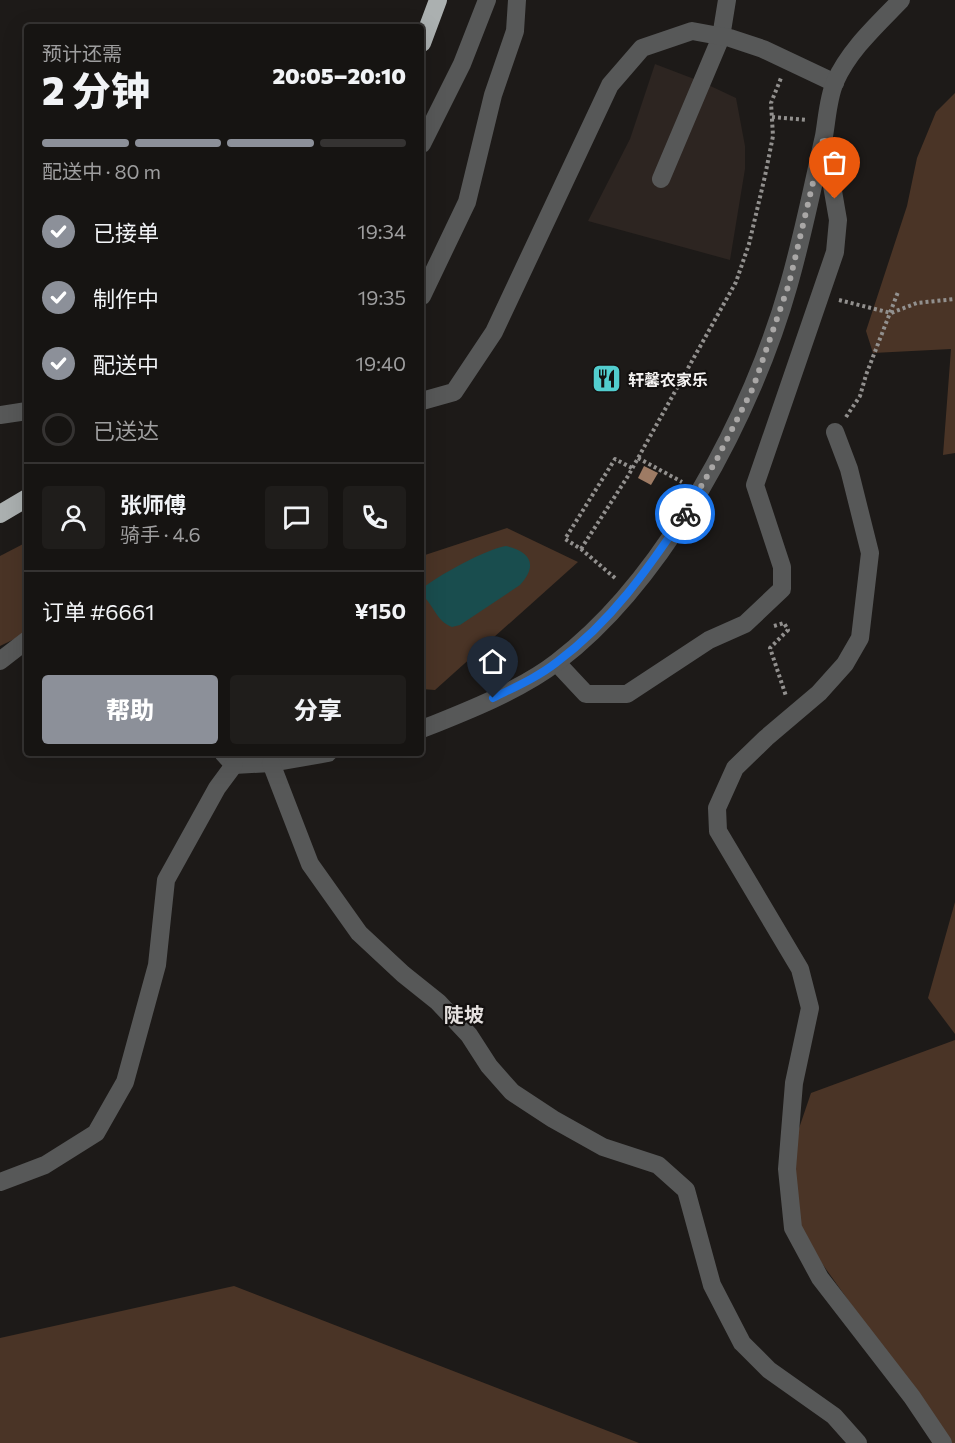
<!DOCTYPE html>
<html lang="zh">
<head>
<meta charset="utf-8">
<style>
	body { margin:0; font-family:Commissioner,"Noto Sans SC",sans-serif; background:#1f1d1b; color:#f1f3f6; height:100vh; display:flex; flex-direction:column; font-size:22px; white-space:nowrap }
	* { box-sizing:border-box; margin:0 }
	p { font-size:20px; color:#9e9e9f }
	.icon { flex:none; width:33px; height:33px; fill:none; stroke:currentColor; stroke-width:2; stroke-linecap:round; stroke-linejoin:round }
	.map { position:relative; flex:1; overflow:hidden }
	.side { position:absolute; left:24px; top:24px; width:400px; height:732px; display:flex; flex-direction:column; background:#161412; border-radius:6px; box-shadow:0 6px 24px #0002,0 0 0 2px #353332 }
	.side>* { flex:none }
	.pin { position:absolute; display:grid; place-items:center; width:51px; height:51px; color:#fff; margin:-62px -26px; border-radius:50% 50% 50% 0; rotate:-45deg; box-shadow:0 0 6px #0007 }
	.pin .icon { rotate:45deg }
	.courier { position:absolute; display:grid; place-items:center; width:60px; height:60px; margin:-30px; border:4px solid #1a73e8; border-radius:50%; background:#fff; color:#222; box-shadow:0 2px 8px #0007 }
	.overview em { font-style:normal; font-weight:800 }
	.overview div { display:flex; flex-direction:column-reverse }
	.overview { display:flex; align-items:center; justify-content:space-between; height:102px; padding:0 18px }
	h1 { font-size:39px; font-weight:800; line-height:45px }
	.bar { display:grid; grid-template-columns:repeat(4,1fr); gap:9px 6px; align-content:center; height:72px; padding:0 18px }
	.bar i { height:8px; border-radius:4px; background:#353332 }
	.bar .active { background:#8c9099 }
	.bar p { grid-column:span 4 }
	.line { display:flex; align-items:center; gap:15px; padding:0 18px; border-top:2px solid #353332 }
	.line div { flex:1 }
	.round { display:grid; place-items:center; flex:none; width:63px; height:63px; border-radius:6px; background:#1f1d1b }
	ol { padding:0 18px; list-style:none }
	li { display:flex; align-items:center; gap:18px; height:66px }
	li p { margin-inline-start:auto }
	li .icon { padding:6px; border-radius:50%; background:#8c9099; color:#fff; stroke-width:4 }
	li:last-child { color:#9e9e9f }
	li i { width:33px; height:33px; border:3px solid #353332; border-radius:50% }
	.action { display:flex; gap:12px; margin-top:auto; padding:12px 18px }
	.action a { flex:1; height:69px; border-radius:6px; background:#8c9099; color:#fff; font-size:24px; font-weight:800; line-height:69px; text-align:center }
	.action a+a { background:#1f1d1b; color:#f1f3f6 }
	.map>svg:first-child { display:block }
	.built { fill:#2d2521 }
	.green { fill:#4a3426 }
	.water { fill:#194d4e }
	.building { fill:#9e7b64 }
	.lines { fill:none; stroke-linecap:round; stroke-linejoin:round }
	.path { stroke:#92908e; stroke-width:4; stroke-dasharray:3 3; stroke-linecap:butt }
	.minor { stroke:#575858; stroke-width:18 }
	.highway { stroke:#abb0b0; stroke-width:18 }
	.done { stroke:#a9a7a6; stroke-width:6; stroke-dasharray:0 10.8 }
	.route { stroke:#1a73e8; stroke-width:8 }
	.labels { text-anchor:middle; dominant-baseline:central; stroke-width:4.5; stroke-linejoin:round; paint-order:stroke }
	.poi-label { font-size:16px; font-weight:bold; fill:#f5f3f2; stroke:#141110; text-anchor:start }
	.quarter-label { font-size:20px; font-weight:bold; fill:#e4e0de; stroke:#141110 }
</style>
</head>
<body>
<div class="map">
<svg width="955" height="1443" viewBox="0 0 955 1443">
	<rect width="100%" height="100%" fill="#1d1a18"/>
	<path class="built" d="M 655,64 L 702,82 L 736,98 L 745,146 L 745,169 L 730,260 L 588,221 L 630,139 Z"/>
	<g class="green">
		<path d="M 955,93 L 955,453 L 943,455 L 951,349 L 873,353 L 866,331 L 907,206 L 917,158 L 936,112 Z"/>
		<path d="M 507,528 L 578,562 L 435,690 L 422,689 L 422,556 Z"/>
		<path d="M 27,542 L 27,633 L 0,646 L 0,556 Z"/>
		<path d="M 955,902 L 955,1034 L 928,998 Z"/>
		<path d="M 955,1040 L 955,1443 L 950,1443 L 796,1227 L 793,1146 L 811,1093 Z"/>
		<path d="M 234,1286 L 639,1443 L 0,1443 L 0,1338 Z"/>
	</g>
	<path class="water" d="M 506,546 C 531,552 538,565 520,585 L 460,625 L 452,627 C 436,621 434,605 422,595 L 422,589 C 435,577 488,548 506,546 Z"/>
	<path class="building" d="M 644,466 L 658,473 L 651,485 L 638,478 Z"/>
	<g class="lines">
		<g class="path">
			<path d="M 772,117 L 807,120"/>
			<path d="M 839,300 L 891,313 L 917,303 L 955,299"/>
			<path d="M 846,417 L 860,396 L 866,375 L 898,292"/>
			<path d="M 638,458 L 682,482"/>
			<path d="M 581,549 L 628,476 L 736,282 L 749,244 L 765,176 L 773,136 L 771,103 L 781,78"/>
			<path d="M 615,578 L 581,549 L 565,539 L 615,459 L 632,468"/>
			<path d="M 774,626 L 784,623 L 788,630 L 770,648 L 786,696"/>
		</g>
		<g class="minor">
			<path d="M 422,144 L 462,64 L 487,0"/>
			<path d="M 661,179 L 721,37 L 727,0"/>
			<path d="M 422,296 L 467,202 L 493,95 L 515,31 L 517,0"/>
			<path d="M 422,401 L 454,392 L 494,332 L 610,85 L 642,48 L 692,31 L 730,38 L 763,49 L 835,83"/>
			<path d="M 0,415 L 27,411"/>
			<path d="M 835,432 L 849,469 L 870,553 L 860,638 L 845,664 L 819,693 L 766,738 L 735,768 L 717,808 L 718,831 L 800,969 L 810,1008 L 794,1083 L 787,1169 L 793,1228 L 820,1278 L 912,1397 L 943,1443"/>
			<path d="M 0,661 L 27,640"/>
			<path d="M 557,663 L 586,694 L 627,694 L 709,640 L 745,624 L 782,589 L 782,567 L 755,485 L 835,252 L 838,220 L 825,145"/>
			<path d="M 422,729 C 465,712 521,690 557,662 C 665,580 753,413 789,284 C 803,235 813,185 824,136 C 827,119 828,98 835,82 C 849,50 877,25 901,0"/>
			<path d="M 223,753 L 234,765 L 271,763 L 328,753"/>
			<path d="M 271,763 L 310,864 L 359,933 L 403,974 L 438,1002 L 469,1035 L 489,1066 L 512,1092 L 553,1119 L 603,1147 L 658,1165 L 686,1190 L 712,1285 L 742,1343 L 769,1370 L 834,1416 L 858,1443"/>
			<path d="M 0,1182 L 45,1165 L 96,1133 L 125,1082 L 157,965 L 166,880 L 217,788 L 234,765"/>
		</g>
		<g class="highway">
			<path d="M 422,43 L 438,0"/>
			<path d="M 0,514 L 27,498"/>
		</g>
	</g>
	<g class="lines">
		<path class="done" d="M 685,514 L 717,459 L 753,388 L 789,284 L 824,136 L 835,199"/>
		<path class="route" d="M 493,698 C 515,687 538,677 557,662 C 612,621 647,570 685,514"/>
	</g>
	<defs>
		<symbol id="restaurant-square" viewBox="-11 -11 22 22"><rect x="-9" y="-9" width="18" height="18" rx="4" fill="#52cdce" stroke="#141110"/><path d="M-5-6h1v4h1v-4h1v4h1v-4h1v5L-1.5 .5V6h-2V.5L-5-1ZM5-6V6H3V1.5H1.5Q1.5-4 5-6Z" fill="#111"/></symbol>
	</defs>
	<g fill-rule="evenodd">
		<use href="#restaurant-square" x="590" y="362" width="33" height="33"/>
	</g>
	<g class="labels">
		<g class="poi-label">
			<text x="628" y="379">轩馨农家乐</text>
		</g>
		<g class="quarter-label">
			<text x="464" y="1014">陡坡</text>
		</g>
	</g>
</svg>
<div class="pin" style="left:835px;top:199px;background:#ea580c"><svg class="icon" aria-label="bag" viewBox="0 0 24 24"><path d="M5 8h14l-1 12H6zM9 8a3 3 0 0 1 6 0"/></svg></div>
<div class="pin" style="left:493px;top:698px;background:#1f2937"><svg class="icon" aria-label="home" viewBox="0 0 24 24"><path d="M3 11l9-7 9 7M6 9v11h12V9"/></svg></div>
<div class="courier" style="left:685px;top:514px"><svg class="icon" aria-label="bike" viewBox="0 0 24 24"><circle cx="6" cy="16" r="4"/><circle cx="18" cy="16" r="4"/><path d="M6 16l4-8h5l3 8M10 8l3 8H6M13 5h3"/></svg></div>
<section class="side">
<div class="overview"><div><h1>2 分钟</h1><p>预计还需</p></div><em>20:05–20:10</em></div>
<div class="bar"><i class="active"></i><i class="active"></i><i class="active"></i><i></i><p>配送中 · 80 m</p></div>
<ol>
<li><svg class="icon" aria-label="check" viewBox="0 0 24 24"><path d="M5 12l5 5 9-10"/></svg>已接单<p>19:34</p></li>
<li><svg class="icon" aria-label="check" viewBox="0 0 24 24"><path d="M5 12l5 5 9-10"/></svg>制作中<p>19:35</p></li>
<li><svg class="icon" aria-label="check" viewBox="0 0 24 24"><path d="M5 12l5 5 9-10"/></svg>配送中<p>19:40</p></li>
<li><i></i>已送达</li>
</ol>
<div class="line" style="height:108px"><a class="round"><svg class="icon" aria-label="person" viewBox="0 0 24 24"><circle cx="12" cy="8" r="4"/><path d="M4 21q1-7 8-7t8 7"/></svg></a><div><b>张师傅</b><p>骑手 · 4.6</p></div><a class="round"><svg class="icon" aria-label="chat" viewBox="0 0 24 24"><path d="M4 5h16v11H9l-5 4z"/></svg></a><a class="round"><svg class="icon" aria-label="phone" viewBox="0 0 24 24"><path d="M5 4h4l2 5-3 2q2 4 5 5l2-3 5 2v4C11 20 4 13 5 4z"/></svg></a></div>
<div class="line" style="height:78px"><div>订单 #6661</div><b>¥150</b></div>
<div class="action"><a>帮助</a><a>分享</a></div>
</section>
</div>
</body>
</html>
